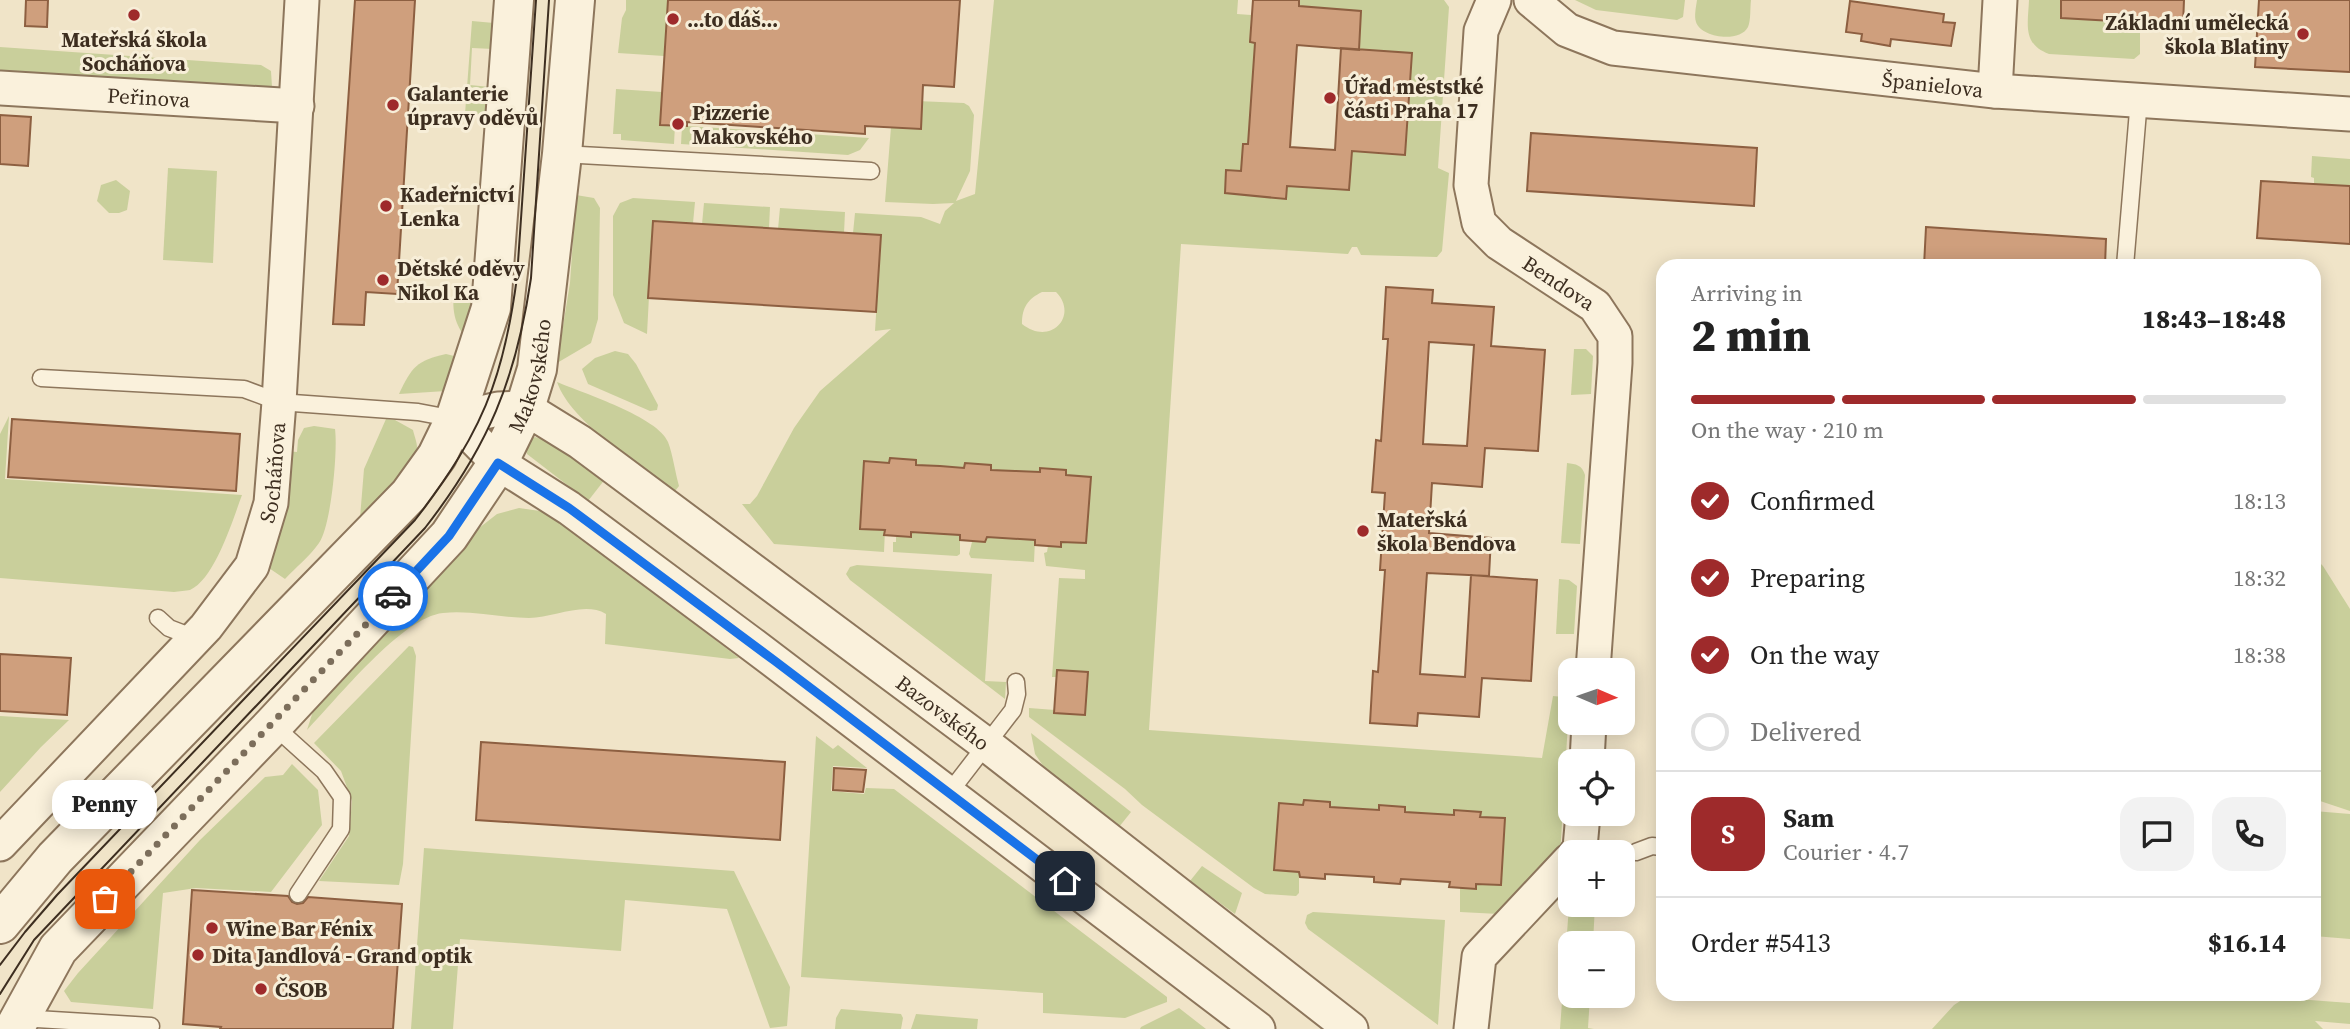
<!DOCTYPE html>
<html lang="en">
<head>
<meta charset="utf-8">
<style>
	body { margin:0; font-family:"Source Serif 4",serif; background:#f2f2f2; color:#222; height:100vh; display:flex; flex-direction:column; font-size:26px; white-space:nowrap }
	* { box-sizing:border-box; margin:0 }
	p { font-size:23px; color:#767676 }
	.icon { flex:none; width:38px; height:38px; fill:none; stroke:currentColor; stroke-width:2; stroke-linecap:round; stroke-linejoin:round }
	.map { position:relative; flex:1; overflow:hidden }
	.details { position:absolute; left:1656px; top:259px; width:665px; height:742px; display:flex; flex-direction:column; background:#fff; border-radius:21px; box-shadow:0 4px 18px #0003 }
	.details>* { flex:none }
	.needle { width:46px; rotate:92deg }
	.fabs { position:absolute; left:1558px; top:658px; display:grid; gap:14px }
	.fabs a { display:grid; place-items:center; width:77px; height:77px; border-radius:14px; background:#fff; box-shadow:0 4px 18px #0003; font-size:35px }
	.pin { position:absolute; display:grid; place-items:center; width:60px; height:60px; color:#fff; margin:-30px; border-radius:14px; box-shadow:0 4px 10px #0006 }
	.courier { position:absolute; display:grid; place-items:center; width:70px; height:70px; margin:-35px; border:5px solid #1a73e8; border-radius:50%; background:#fff; color:#222; box-shadow:0 2px 9px #0007 }
	.bubble { position:absolute; height:49px; border-radius:21px; background:#fff; box-shadow:0 4px 18px #0003; font-size:23px; font-weight:800; line-height:49px; text-align:center }
	.head em { font-style:normal; font-weight:800 }
	.head div { display:flex; flex-direction:column-reverse }
	.head { display:flex; align-items:center; justify-content:space-between; height:119px; padding:0 35px }
	h1 { font-size:46px; font-weight:800; line-height:52px }
	.bar { display:grid; grid-template-columns:repeat(4,1fr); gap:10px 7px; align-content:center; height:84px; padding:0 35px }
	.bar i { height:9px; border-radius:5px; background:#e0e0e0 }
	.bar .active { background:#9e2a2b }
	.bar p { grid-column:span 4 }
	.line { display:flex; align-items:center; gap:18px; padding:0 35px; border-top:2px solid #e0e0e0 }
	.line div { flex:1 }
	.round { display:grid; place-items:center; flex:none; width:74px; height:74px; border-radius:21px; background:#f2f2f2 }
	ol { padding:0 35px; list-style:none }
	li { display:flex; align-items:center; gap:21px; height:77px }
	li p { margin-inline-start:auto }
	li .icon { padding:7px; border-radius:50%; background:#9e2a2b; color:#fff; stroke-width:4 }
	li:last-child { color:#767676 }
	li i { width:38px; height:38px; border:4px solid #e0e0e0; border-radius:50% }
	.map>svg:first-child { display:block }
	.green { fill:#c9cf9b; fill-rule:evenodd }
	.building { fill:#cf9f7d; stroke:#8d5f41; stroke-width:2; fill-rule:evenodd }
	.lines { fill:none; stroke-linecap:round; stroke-linejoin:round }
	.service-casing { stroke:#8d765c; stroke-width:19 }
	.minor-casing { stroke:#8d765c; stroke-width:37 }
	.tertiary-casing { stroke:#8d765c; stroke-width:42 }
	.service { stroke:#faf1dc; stroke-width:16 }
	.minor { stroke:#faf1dc; stroke-width:33 }
	.tertiary { stroke:#faf1dc; stroke-width:38 }
	.tram { stroke:#3d2e20; stroke-width:2 }
	.done { stroke:#7c6e5b; stroke-width:7; stroke-dasharray:0 12.6 }
	.route { stroke:#1a73e8; stroke-width:9 }
	.poi-dot { fill:#9e2a2b; stroke:#f7eed8; stroke-width:2.5 }
	.labels { text-anchor:middle; dominant-baseline:central; stroke-width:6; stroke-linejoin:round; paint-order:stroke }
	.poi-label { font-size:21px; font-weight:bold; fill:#3d2e20; stroke:#f7eed8; text-anchor:start }
	.street-label { font-size:21px; fill:#3d2e20; stroke:#f7eed8 }
</style>
</head>
<body>
<div class="map">
<svg width="2350" height="1029" viewBox="0 0 2350 1029">
	<rect width="100%" height="100%" fill="#f0e4c8"/>
	<g class="green">
		<path d="M 626,0 L 668,0 L 664,56 L 618,53 L 622,18 L 626,10 Z"/>
		<path d="M 994,0 L 1238,0 L 1237,14 L 1251,15 L 1250,42 L 1255,43 L 1248,144 L 1243,145 L 1241,171 L 1226,170 L 1225,193 L 1286,199 L 1288,174 L 1323,176 L 1323,188 L 1349,190 L 1350,177 L 1345,176 L 1352,151 L 1405,154 L 1412,53 L 1359,50 L 1361,11 L 1335,9 L 1333,21 L 1298,19 L 1299,0 L 1444,0 L 1449,7 L 1438,168 L 1449,173 L 1442,251 L 1437,257 L 1361,255 L 1357,247 L 1352,247 L 1348,254 L 1181,244 L 1149,730 L 1542,758 L 1553,696 L 1563,697 L 1569,701 L 1569,706 L 1560,856 L 1499,914 L 1460,912 L 1460,888 L 1476,884 L 1501,885 L 1505,819 L 1480,817 L 1480,812 L 1455,810 L 1454,815 L 1405,812 L 1405,807 L 1379,805 L 1379,810 L 1330,807 L 1330,802 L 1304,800 L 1303,805 L 1279,803 L 1274,870 L 1299,872 L 1299,893 L 1296,896 L 1265,894 L 1254,888 L 1142,805 L 1125,789 L 1029,717 L 1029,708 L 1055,710 L 1057,677 L 1052,677 L 1059,578 L 1085,579 L 1085,570 L 1046,566 L 1044,553 L 1047,552 L 1048,546 L 1061,547 L 1061,542 L 1086,543 L 1091,477 L 1066,475 L 1066,470 L 1041,468 L 1040,473 L 991,471 L 991,465 L 965,463 L 964,468 L 916,465 L 915,460 L 890,458 L 889,463 L 864,473 L 860,528 L 885,530 L 884,552 L 774,544 L 742,504 L 750,504 L 757,496 L 794,428 L 820,391 L 891,329 L 875,331 L 881,235 L 853,233 L 855,213 L 921,217 L 940,224 L 945,211 L 954,203 L 933,204 L 885,202 L 891,127 L 921,128 L 922,107 L 893,100 L 964,103 L 969,106 L 974,115 L 970,171 L 956,201 L 975,194 ZM 1042,292 L 1056,292 C 1079,315 1051,347 1022,324 C 1022,307 1028,299 1042,292 Z"/>
		<path d="M 1575,0 L 1685,0 L 1683,17 L 1677,20 L 1596,10 Z"/>
		<path d="M 1697,0 L 1751,0 C 1750,8 1751,20 1748,27 C 1740,43 1701,38 1696,22 C 1694,16 1696,7 1697,0 Z"/>
		<path d="M 2029,0 L 2068,0 L 2067,18 L 2140,23 L 2140,54 L 2134,59 L 2049,54 C 2022,44 2028,24 2029,0 Z"/>
		<path d="M 472,21 L 494,23 L 493,49 L 472,48 L 470,85 L 490,87 L 489,115 L 465,114 Z"/>
		<path d="M 0,47 L 261,65 L 271,71 L 272,87 L 251,96 L 0,78 Z"/>
		<path d="M 616,89 L 662,92 L 660,124 L 675,125 L 674,144 L 621,140 L 621,134 L 613,134 Z"/>
		<path d="M 682,126 L 687,126 L 869,138 L 860,150 L 848,155 L 681,144 Z"/>
		<path d="M 2312,156 L 2350,159 L 2350,186 L 2314,184 L 2314,178 L 2311,177 Z"/>
		<path d="M 168,168 L 217,171 L 213,263 L 163,260 Z"/>
		<path d="M 116,180 L 130,191 L 127,210 L 119,213 L 109,213 L 97,201 L 101,185 Z"/>
		<path d="M 576,195 L 594,198 L 600,208 L 598,319 L 591,343 L 557,363 L 570,283 Z"/>
		<path d="M 633,198 L 695,202 L 693,223 L 653,221 L 647,334 L 624,323 L 613,295 L 613,216 L 620,203 Z"/>
		<path d="M 704,203 L 770,207 L 769,228 L 702,224 Z"/>
		<path d="M 780,208 L 845,212 L 844,233 L 778,229 Z"/>
		<path d="M 454,290 L 476,292 L 467,340 C 454,323 452,311 454,290 Z"/>
		<path d="M 1574,349 L 1586,349 L 1593,356 L 1591,394 L 1571,395 Z"/>
		<path d="M 615,351 L 628,354 L 636,364 L 658,405 L 657,410 L 650,411 L 588,384 L 582,369 L 595,358 Z"/>
		<path d="M 446,354 L 462,358 L 446,391 L 399,394 C 411,368 417,360 446,354 Z"/>
		<path d="M 557,382 C 583,393 658,417 668,442 C 673,455 675,472 679,486 L 675,491 C 640,464 571,423 557,382 Z"/>
		<path d="M 9,416 L 5,479 L 242,495 C 233,519 215,579 190,590 C 186,591 179,591 174,592 L 0,578 L 0,434 Z"/>
		<path d="M 386,419 L 395,420 L 413,430 C 414,435 417,442 417,447 C 416,465 374,506 361,520 L 360,518 L 364,469 Z"/>
		<path d="M 314,426 L 335,429 C 338,450 331,527 319,543 C 310,556 296,567 285,579 L 266,566 L 286,451 L 297,452 L 298,440 L 304,428 Z"/>
		<path d="M 535,437 L 557,444 L 606,478 L 588,501 L 527,454 L 525,448 L 529,440 Z"/>
		<path d="M 1567,463 C 1576,464 1582,465 1585,475 L 1580,544 L 1561,543 Z"/>
		<path d="M 519,508 L 540,511 L 561,521 L 739,658 L 730,659 L 605,644 L 606,614 C 584,601 554,618 529,618 C 500,618 472,610 443,613 C 402,617 337,699 307,730 L 316,702 L 474,532 L 497,514 Z"/>
		<path d="M 911,532 L 960,535 L 960,554 L 957,556 L 893,552 L 893,542 L 896,542 L 896,536 L 911,537 Z"/>
		<path d="M 987,537 L 1035,540 L 1034,562 L 971,558 L 969,554 L 972,542 L 985,542 Z"/>
		<path d="M 2314,557 L 2323,566 L 2350,609 L 2350,811 L 2314,799 Z"/>
		<path d="M 857,565 L 992,574 L 985,681 L 1006,682 L 1005,699 L 850,580 L 846,574 L 850,567 Z"/>
		<path d="M 1559,579 L 1569,580 L 1577,586 L 1574,634 L 1556,634 Z"/>
		<path d="M 409,646 L 413,647 L 416,656 L 403,864 L 399,885 L 319,881 L 349,836 L 352,801 L 341,771 L 314,743 Z"/>
		<path d="M 0,716 L 69,720 L 41,747 L 0,792 Z"/>
		<path d="M 1031,733 L 1131,812 L 1119,827 L 1046,770 L 1035,754 Z"/>
		<path d="M 816,736 L 833,749 L 838,745 L 867,768 L 833,766 L 831,791 L 864,794 L 866,788 L 894,789 L 1167,997 L 1167,1002 L 1125,1018 L 1043,1013 L 1043,993 L 801,977 Z"/>
		<path d="M 292,764 L 318,790 L 322,825 L 271,892 L 196,888 L 163,893 L 153,1009 L 71,1002 L 64,991 L 78,973 L 200,840 L 265,777 L 283,775 Z"/>
		<path d="M 2314,811 L 2350,814 L 2350,939 L 2314,936 Z"/>
		<path d="M 424,848 L 734,871 L 790,987 L 787,1026 L 770,1028 L 727,909 L 625,900 L 621,951 L 460,939 L 453,1029 L 411,1029 Z"/>
		<path d="M 1202,866 L 1242,893 L 1235,914 L 1190,881 Z"/>
		<path d="M 1570,892 L 1570,905 L 1595,905 L 1593,943 L 1570,943 L 1570,996 L 1590,996 L 1588,1028 L 1594,1029 L 1560,1029 Z"/>
		<path d="M 1313,912 L 1445,920 L 1438,1025 L 1308,929 L 1305,923 L 1307,915 Z"/>
		<path d="M 1945,994 L 2226,994 L 2350,1003 L 2350,1024 L 2315,1021 L 2323,1029 L 1932,1029 L 1954,1005 L 1968,996 Z"/>
		<path d="M 1179,1008 L 1206,1029 L 1140,1029 L 1141,1027 Z"/>
		<path d="M 841,1009 L 901,1014 L 903,1018 L 901,1029 L 835,1029 L 836,1018 Z"/>
		<path d="M 916,1014 L 978,1019 L 977,1029 L 911,1029 Z"/>
	</g>
	<g class="building">
		<path d="M 26,0 L 48,0 L 47,27 L 25,26 Z"/>
		<path d="M 355,0 L 415,0 L 397,294 L 366,292 L 364,325 L 333,324 Z"/>
		<path d="M 668,0 L 960,0 L 954,87 L 923,85 L 921,129 L 865,126 L 865,134 L 687,122 L 687,126 L 660,125 Z"/>
		<path d="M 1253,0 L 1299,0 L 1299,6 L 1361,11 L 1359,50 L 1297,45 L 1290,147 L 1335,150 L 1341,48 L 1412,53 L 1405,155 L 1352,151 L 1349,190 L 1287,186 L 1286,199 L 1225,193 L 1226,170 L 1241,171 L 1243,144 L 1248,144 L 1255,43 L 1250,42 Z"/>
		<path d="M 2061,0 L 2184,0 L 2183,25 L 2061,18 Z"/>
		<path d="M 2259,0 L 2350,0 L 2350,72 L 2255,67 Z"/>
		<path d="M 1850,1 L 1944,14 L 1943,22 L 1955,23 L 1951,46 L 1891,39 L 1890,46 L 1861,41 L 1862,34 L 1846,32 Z"/>
		<path d="M 0,115 L 31,117 L 28,166 L 0,164 Z"/>
		<path d="M 1531,133 L 1757,148 L 1754,206 L 1527,191 Z"/>
		<path d="M 2261,181 L 2350,186 L 2350,244 L 2257,238 Z"/>
		<path d="M 653,221 L 881,235 L 876,312 L 648,298 Z"/>
		<path d="M 1926,227 L 2106,239 L 2105,266 L 1924,266 Z"/>
		<path d="M 1386,287 L 1433,290 L 1432,303 L 1494,307 L 1491,346 L 1545,350 L 1538,451 L 1485,448 L 1482,487 L 1432,483 L 1429,533 L 1491,538 L 1489,576 L 1427,573 L 1420,674 L 1465,677 L 1471,575 L 1537,580 L 1531,681 L 1482,678 L 1479,717 L 1418,713 L 1417,726 L 1370,723 L 1373,671 L 1378,672 L 1385,570 L 1380,570 L 1385,493 L 1372,492 L 1376,440 L 1381,441 L 1388,339 L 1383,339 ZM 1429,342 L 1474,345 L 1467,446 L 1423,444 Z"/>
		<path d="M 12,419 L 240,434 L 236,491 L 8,477 Z"/>
		<path d="M 890,458 L 916,460 L 916,465 L 940,466 L 964,468 L 965,463 L 991,465 L 991,470 L 1015,471 L 1040,472 L 1040,468 L 1066,470 L 1066,475 L 1091,477 L 1086,543 L 1061,542 L 1061,547 L 1035,545 L 1035,540 L 987,537 L 985,542 L 960,540 L 960,535 L 911,532 L 911,537 L 884,535 L 885,530 L 860,529 L 864,461 L 889,463 Z"/>
		<path d="M 0,654 L 71,658 L 67,715 L 0,711 Z"/>
		<path d="M 1057,670 L 1088,672 L 1085,715 L 1054,713 Z"/>
		<path d="M 481,742 L 785,762 L 780,840 L 476,820 Z"/>
		<path d="M 834,768 L 866,770 L 863,792 L 833,790 Z"/>
		<path d="M 1304,800 L 1330,802 L 1330,807 L 1379,810 L 1379,805 L 1405,807 L 1405,812 L 1454,815 L 1454,810 L 1481,812 L 1480,817 L 1505,818 L 1501,885 L 1476,884 L 1476,889 L 1449,887 L 1450,882 L 1401,879 L 1400,884 L 1374,882 L 1374,877 L 1325,874 L 1325,879 L 1300,877 L 1299,872 L 1274,870 L 1279,803 L 1303,805 Z"/>
		<path d="M 192,890 L 288,896 L 292,902 L 297,904 L 303,903 L 308,897 L 402,904 L 393,1029 L 220,1029 L 221,1027 L 183,1024 Z"/>
	</g>
	<g class="lines">
		<defs>
			<g id="service">
				<path d="M 562,154 L 871,171"/>
				<path d="M 2125,266 L 2139,99"/>
				<path d="M 41,378 L 244,389 L 279,402 L 418,412 L 455,419"/>
				<path d="M 158,618 L 169,628 L 195,638"/>
				<path d="M 273,725 L 324,771 L 342,797 L 341,829 L 298,894"/>
				<path d="M 949,793 L 1013,710 L 1017,694 L 1016,682"/>
				<path d="M 1636,852 L 1652,846 L 1662,847"/>
				<path d="M 20,1018 L 151,1026"/>
			</g>
			<g id="minor">
				<path id="s1" d="M 1494,0 L 1481,31 L 1471,185 L 1479,223 L 1499,243 L 1595,306 L 1615,336 L 1615,363 L 1593,670"/>
				<path id="s2" d="M 1531,0 L 1567,30 L 1613,48 L 1995,91 L 2350,114"/>
				<path id="s3" d="M 0,88 L 297,106"/>
				<path d="M 1995,91 L 2000,0"/>
				<path d="M 1587,761 L 1589,723"/>
				<path id="s4" d="M 0,844 L 206,627 L 252,566 L 271,503 L 279,402 L 302,0"/>
				<path d="M 1577,852 L 1580,848 L 1583,814"/>
				<path id="s5" d="M 1258,1029 L 753,645 L 569,508 L 498,463 L 455,419 L 498,409 L 525,408 L 580,442 L 987,745 L 1351,1029"/>
				<path d="M 1471,1029 L 1479,957 L 1570,860"/>
			</g>
			<g id="tertiary">
				<path d="M 0,924 L 55,858 L 409,495 L 437,456 L 455,419 L 491,308 L 514,0"/>
				<path id="s6" d="M 14,1029 L 58,949 L 273,725 L 449,536 L 498,463 L 525,408 L 537,369 L 562,154 L 575,0"/>
			</g>
		</defs>
		<use href="#service" class="service-casing"/>
		<use href="#minor" class="minor-casing"/>
		<use href="#tertiary" class="tertiary-casing"/>
		<use href="#service" class="service"/>
		<use href="#minor" class="minor"/>
		<use href="#tertiary" class="tertiary"/>
		<g class="tram">
			<path d="M 0,965 L 25,932 L 57,895 L 415,520 C 446,480 475,437 492,389 C 505,353 512,315 517,277 L 536,0"/>
			<path d="M 0,994 L 34,940 L 425,528 C 488,447 516,380 531,278 L 549,0"/>
		</g>
	</g>
	<g class="lines">
		<path class="done" d="M 105,899 L 393,596"/>
		<path class="route" d="M 393,596 L 449,536 L 498,463 L 569,508 L 775,661 L 1065,881"/>
	</g>
	<g class="poi-dot">
		<circle cx="134" cy="15" r="7"/>
		<circle cx="673" cy="19" r="7"/>
		<circle cx="2303" cy="34" r="7"/>
		<circle cx="1330" cy="98" r="7"/>
		<circle cx="393" cy="105" r="7"/>
		<circle cx="678" cy="124" r="7"/>
		<circle cx="386" cy="206" r="7"/>
		<circle cx="383" cy="280" r="7"/>
		<circle cx="1363" cy="531" r="7"/>
		<circle cx="212" cy="928" r="7"/>
		<circle cx="198" cy="955" r="7"/>
		<circle cx="261" cy="989" r="7"/>
	</g>
	<g class="labels">
		<g class="poi-label">
			<text x="687" y="19">…to dáš…</text>
			<text x="2289" y="22" text-anchor="end">Základní umělecká<tspan x="2289" dy="24">škola Blatiny</tspan></text>
			<text x="134" y="39" text-anchor="middle">Mateřská škola<tspan x="134" dy="24">Socháňova</tspan></text>
			<text x="1344" y="86">Úřad měststké<tspan x="1344" dy="24">části Praha 17</tspan></text>
			<text x="407" y="93">Galanterie<tspan x="407" dy="24">úpravy oděvů</tspan></text>
			<text x="692" y="112">Pizzerie<tspan x="692" dy="24">Makovského</tspan></text>
			<text x="400" y="194">Kadeřnictví<tspan x="400" dy="24">Lenka</tspan></text>
			<text x="397" y="268">Dětské oděvy<tspan x="397" dy="24">Nikol Ka</tspan></text>
			<text x="1377" y="519">Mateřská<tspan x="1377" dy="24">škola Bendova</tspan></text>
			<text x="226" y="928">Wine Bar Fénix</text>
			<text x="212" y="955">Dita Jandlová - Grand optik</text>
			<text x="275" y="989">ČSOB</text>
		</g>
		<g class="street-label">
			<text stroke="none"><textPath href="#s2" startOffset="418">Španielova</textPath></text>
			<text stroke="none"><textPath href="#s3" startOffset="149">Peřinova</textPath></text>
			<text stroke="none"><textPath href="#s1" startOffset="327">Bendova</textPath></text>
			<text stroke="none"><textPath href="#s6" startOffset="842">Makovského</textPath></text>
			<text stroke="none"><textPath href="#s4" startOffset="472">Socháňova</textPath></text>
			<text stroke="none"><textPath href="#s5" startOffset="1598">Bazovského</textPath></text>
		</g>
	</g>
</svg>
<div class="fabs">
<a><svg class="needle" viewBox="-14 -14 28 28"><path d="M0-13l5 13h-10z" fill="#e53935"/><path d="M0 13l5-13h-10z" fill="#767676"/></svg></a>
<a><svg class="icon" aria-label="locate" viewBox="0 0 24 24"><circle cx="12" cy="12" r="6"/><path d="M12 2v4M12 18v4M2 12h4M18 12h4"/></svg></a>
<a>+</a>
<a>−</a>
</div>
<div class="pin" style="left:105px;top:899px;background:#ea580c"><svg class="icon" aria-label="bag" viewBox="0 0 24 24"><path d="M5 8h14l-1 12H6zM9 8a3 3 0 0 1 6 0"/></svg></div>
<div class="pin" style="left:1065px;top:881px;background:#1f2937"><svg class="icon" aria-label="home" viewBox="0 0 24 24"><path d="M3 11l9-7 9 7M6 9v11h12V9"/></svg></div>
<div class="courier" style="left:393px;top:596px"><svg class="icon" aria-label="car" viewBox="0 0 24 24"><path d="M5 17H2v-5l4-1 3-4h7l3 4 3 1v5h-3M9 17h6M6 11h13"/><circle cx="7" cy="17" r="2"/><circle cx="17" cy="17" r="2"/></svg></div>
<div class="bubble" style="left:52px;top:780px;width:105px">Penny</div>
<section class="details">
<div class="head"><div><h1>2 min</h1><p>Arriving in</p></div><em>18:43–18:48</em></div>
<div class="bar"><i class="active"></i><i class="active"></i><i class="active"></i><i></i><p>On the way · 210 m</p></div>
<ol>
<li><svg class="icon" aria-label="check" viewBox="0 0 24 24"><path d="M5 12l5 5 9-10"/></svg>Confirmed<p>18:13</p></li>
<li><svg class="icon" aria-label="check" viewBox="0 0 24 24"><path d="M5 12l5 5 9-10"/></svg>Preparing<p>18:32</p></li>
<li><svg class="icon" aria-label="check" viewBox="0 0 24 24"><path d="M5 12l5 5 9-10"/></svg>On the way<p>18:38</p></li>
<li><i></i>Delivered</li>
</ol>
<div class="line" style="height:126px"><b class="round" style="background:#9e2a2b;color:#fff">S</b><div><b>Sam</b><p>Courier · 4.7</p></div><a class="round"><svg class="icon" aria-label="chat" viewBox="0 0 24 24"><path d="M4 5h16v11H9l-5 4z"/></svg></a><a class="round"><svg class="icon" aria-label="phone" viewBox="0 0 24 24"><path d="M5 4h4l2 5-3 2q2 4 5 5l2-3 5 2v4C11 20 4 13 5 4z"/></svg></a></div>
<div class="line" style="height:91px"><div>Order #5413</div><b>$16.14</b></div>
</section>
</div>
</body>
</html>
